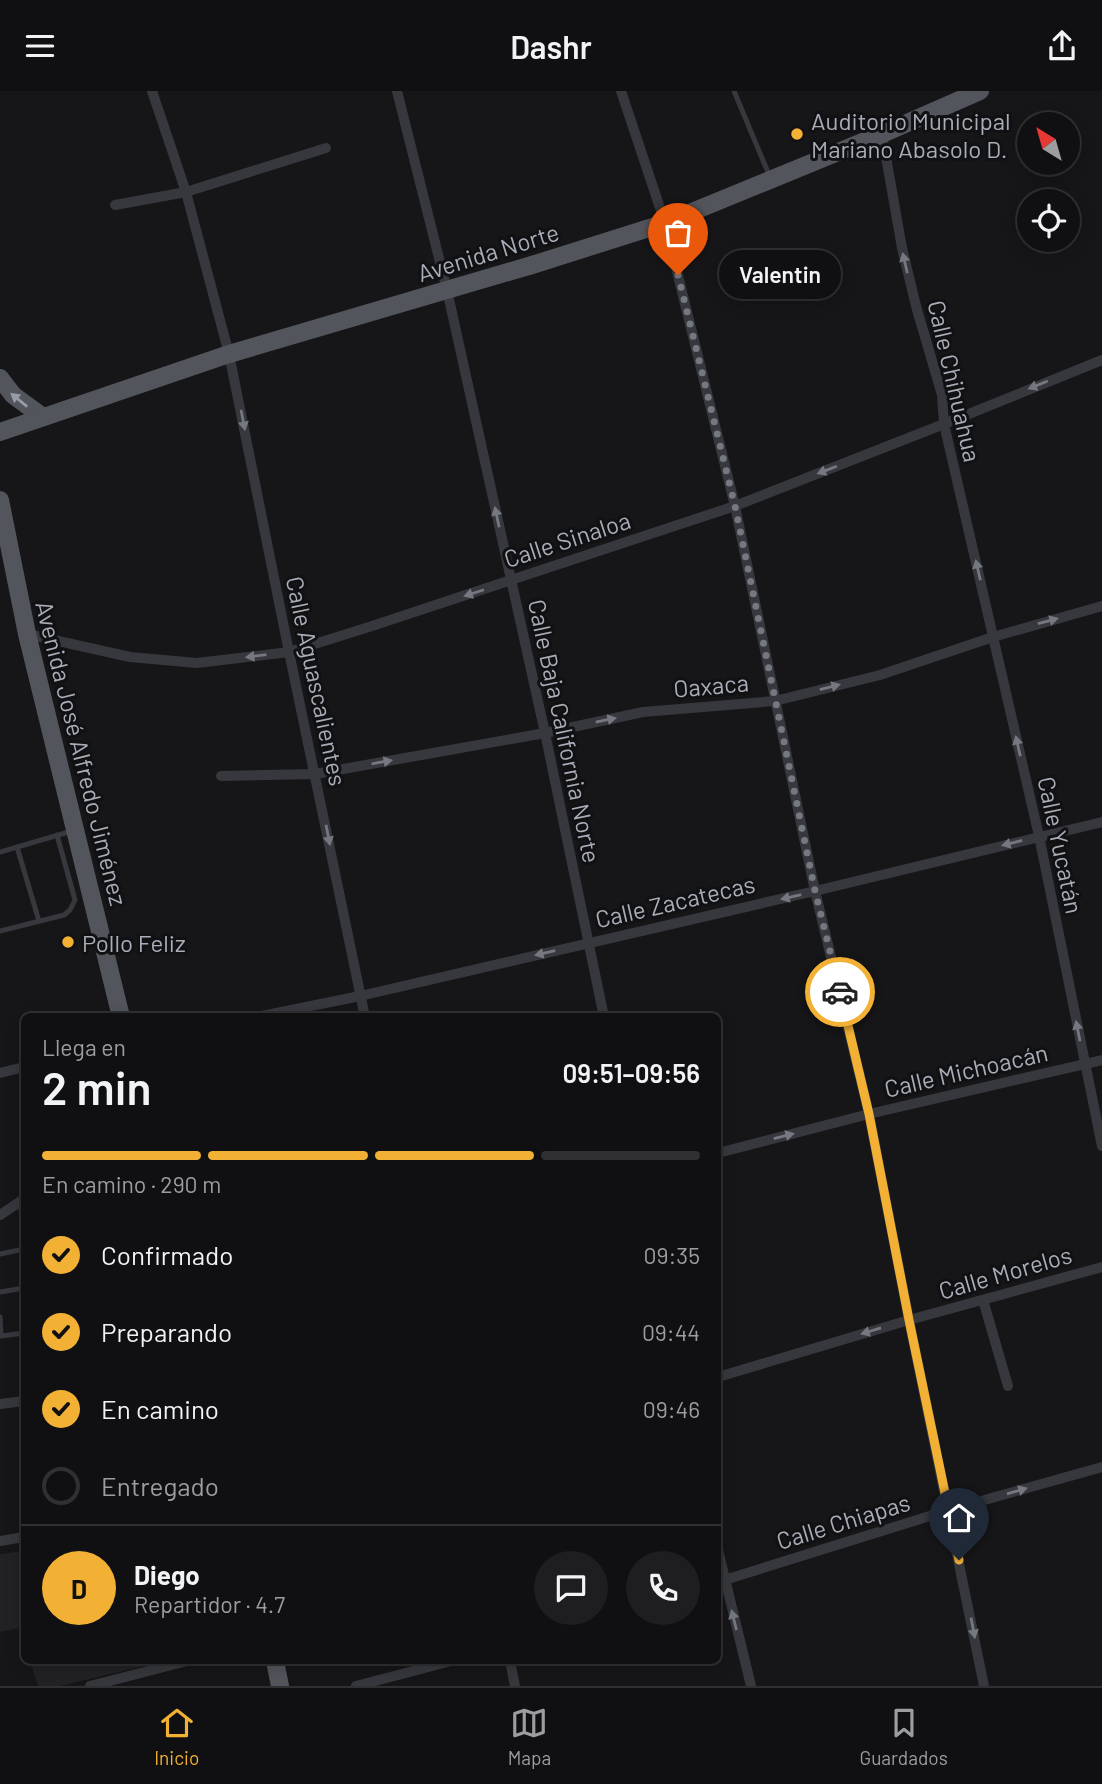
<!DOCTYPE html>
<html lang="es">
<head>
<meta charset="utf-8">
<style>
	body { margin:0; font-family:Barlow,sans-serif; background:#1e1e20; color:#f1f3f6; height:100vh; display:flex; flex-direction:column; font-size:26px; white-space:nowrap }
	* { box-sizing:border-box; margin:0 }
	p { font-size:23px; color:#9c9d9f }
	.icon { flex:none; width:38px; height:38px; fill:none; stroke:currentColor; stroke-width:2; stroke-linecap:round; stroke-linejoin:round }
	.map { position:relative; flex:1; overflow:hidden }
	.details { position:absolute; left:21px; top:922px; width:700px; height:651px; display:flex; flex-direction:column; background:#101012; border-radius:10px; box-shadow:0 4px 18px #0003,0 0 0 2px #303032 }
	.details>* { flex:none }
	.needle { width:46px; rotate:323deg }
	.buttons { position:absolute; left:1017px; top:21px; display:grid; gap:14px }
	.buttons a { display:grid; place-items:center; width:63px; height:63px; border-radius:50%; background:#101012; box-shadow:0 4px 18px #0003,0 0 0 2px #303032; font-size:35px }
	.pin { position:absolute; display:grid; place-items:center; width:60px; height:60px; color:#fff; margin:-72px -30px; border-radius:50% 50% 50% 0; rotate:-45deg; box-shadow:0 0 7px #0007 }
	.pin .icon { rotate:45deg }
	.courier { position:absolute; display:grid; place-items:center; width:70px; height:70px; margin:-35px; border:5px solid #f2b134; border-radius:50%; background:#fff; color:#222; box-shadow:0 2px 9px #0007 }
	.bubble { position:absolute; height:49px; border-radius:24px; background:#101012; box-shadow:0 4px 18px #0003,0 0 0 2px #303032; font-size:23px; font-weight:600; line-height:49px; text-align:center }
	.summary em { font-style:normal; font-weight:600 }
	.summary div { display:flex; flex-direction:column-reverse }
	.summary { display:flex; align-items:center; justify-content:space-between; height:119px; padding:0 21px }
	h1 { font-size:46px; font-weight:600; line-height:52px }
	.bar { display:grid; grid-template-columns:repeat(4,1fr); gap:10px 7px; align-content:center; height:84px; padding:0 21px }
	.bar i { height:9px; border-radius:5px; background:#303032 }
	.bar .on { background:#f2b134 }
	.bar p { grid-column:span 4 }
	.line { display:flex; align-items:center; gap:18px; padding:0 21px; border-top:2px solid #303032 }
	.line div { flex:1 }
	.round { display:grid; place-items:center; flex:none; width:74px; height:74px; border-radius:37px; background:#1e1e20 }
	ol { padding:0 21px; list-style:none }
	li { display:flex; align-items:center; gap:21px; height:77px }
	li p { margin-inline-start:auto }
	li .icon { padding:7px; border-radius:50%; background:#f2b134; color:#111; stroke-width:4 }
	li:last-child { color:#9c9d9f }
	li i { width:38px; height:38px; border:4px solid #303032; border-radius:50% }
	header { display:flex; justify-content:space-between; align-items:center; height:91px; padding:0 21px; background:#101012; font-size:32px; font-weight:600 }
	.tabs { display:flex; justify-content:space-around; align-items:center; height:98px; border-top:2px solid #303032; background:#101012; font-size:19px; color:#9c9d9f }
	.tabs a { display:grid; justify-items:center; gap:4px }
	.tabs .on { color:#f2b134 }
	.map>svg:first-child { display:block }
	.built { fill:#222225 }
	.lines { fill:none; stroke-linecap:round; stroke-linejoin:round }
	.service { stroke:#37383d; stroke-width:5 }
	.minor { stroke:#37383d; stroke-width:10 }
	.primary { stroke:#53555c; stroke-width:18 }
	.oneway { fill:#757881 }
	.oneway2 { fill:#979ba6 }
	.done { stroke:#757880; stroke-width:7; stroke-dasharray:0 12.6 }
	.route { stroke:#f2b134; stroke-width:9 }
	.poi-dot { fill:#f2b134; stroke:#111113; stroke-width:2.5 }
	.labels { text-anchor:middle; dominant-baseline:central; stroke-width:6; stroke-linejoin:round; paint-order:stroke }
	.poi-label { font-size:24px; fill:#a8adb8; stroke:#111113; text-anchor:start }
	.street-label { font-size:24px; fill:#a8adb8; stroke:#111113 }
</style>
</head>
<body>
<header><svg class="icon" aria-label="menu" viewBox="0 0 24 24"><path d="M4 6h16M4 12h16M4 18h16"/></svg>Dashr<svg class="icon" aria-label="share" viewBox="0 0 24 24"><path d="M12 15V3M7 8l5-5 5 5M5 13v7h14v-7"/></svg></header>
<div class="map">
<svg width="1102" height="1595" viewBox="0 0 1102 1595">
	<rect width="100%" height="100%" fill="#161618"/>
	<g class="built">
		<path d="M 24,1460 L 24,1551 L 20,1537 L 0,1541 L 0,1463 Z"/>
		<path d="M 30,1570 L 165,1570 L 60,1595 L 38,1595 Z"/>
	</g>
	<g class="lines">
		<g class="service">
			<path d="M 734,0 L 770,86"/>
			<path d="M 17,756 L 39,830"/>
			<path d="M 0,761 L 72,740"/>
			<path d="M 0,840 L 64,824 L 70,819 L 75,809 L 57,744"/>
			<path d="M 20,1112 L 24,1139"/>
			<path d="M 0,1163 L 24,1158"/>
			<path d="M 0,1201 L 24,1197"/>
			<path d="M 0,1226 L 1,1245 L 24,1242"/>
		</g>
		<g class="minor">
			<path d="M 152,0 L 186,101 L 229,263 L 289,561 L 365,926"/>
			<path d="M 397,0 L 447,199 L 545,642 L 604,926"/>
			<path d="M 621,0 L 665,132 L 735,415 L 815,800 L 869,1023 L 909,1229 L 984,1595"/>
			<path d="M 882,43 L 902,157 L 916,215 L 942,304 L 944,333 L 1039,745 L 1102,1055"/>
			<path d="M 115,114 L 186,101 L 326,57"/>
			<path d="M 27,543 L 130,566 L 197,572 L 289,561 L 369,536 L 735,415 L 944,333 L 1102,269"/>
			<path d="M 221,685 L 315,683 L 545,642 L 643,621 L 775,610 L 880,584 L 993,546 L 1102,515"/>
			<path d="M 257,926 L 360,905 L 815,800 L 1102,731"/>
			<path d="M 0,982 L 24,976"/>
			<path d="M 718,1062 L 869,1023 L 1102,969"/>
			<path d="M 0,1124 L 24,1108"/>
			<path d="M 983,1209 L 1008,1295"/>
			<path d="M 718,1286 L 909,1229 L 1102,1176"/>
			<path d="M 0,1313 L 24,1310"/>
			<path d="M 0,1450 L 24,1446"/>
			<path d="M 718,1459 L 751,1595"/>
			<path d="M 718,1491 L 949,1419 L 1102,1376"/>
			<path d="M 510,1570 L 515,1595"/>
			<path d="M 90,1595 L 187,1570"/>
			<path d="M 356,1595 L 451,1570"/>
		</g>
		<g class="primary">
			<path d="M 0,287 L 13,304 L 43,326"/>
			<path d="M 0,341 L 229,263 L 532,174 L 665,132 L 882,43 L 980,0"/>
			<path d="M 0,409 L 27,543 L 121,926"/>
			<path d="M 275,1570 L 280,1595"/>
		</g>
	</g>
	<defs><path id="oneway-solid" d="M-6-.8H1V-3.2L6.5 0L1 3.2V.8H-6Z" transform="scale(1.75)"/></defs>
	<g class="oneway">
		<use href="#oneway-solid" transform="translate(905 172) rotate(-103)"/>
		<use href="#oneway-solid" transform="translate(1038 294) rotate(158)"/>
		<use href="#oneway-solid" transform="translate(243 329) rotate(79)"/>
		<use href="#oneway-solid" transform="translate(827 379) rotate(159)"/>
		<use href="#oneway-solid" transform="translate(497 426) rotate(-102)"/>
		<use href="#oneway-solid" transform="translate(978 479) rotate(-103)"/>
		<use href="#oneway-solid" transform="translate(474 502) rotate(162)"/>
		<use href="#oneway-solid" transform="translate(1048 530) rotate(-15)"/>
		<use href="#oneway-solid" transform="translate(256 565) rotate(173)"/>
		<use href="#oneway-solid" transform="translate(830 596) rotate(-14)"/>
		<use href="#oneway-solid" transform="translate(606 629) rotate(-12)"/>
		<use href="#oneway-solid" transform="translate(1018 655) rotate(-103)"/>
		<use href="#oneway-solid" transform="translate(382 671) rotate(-10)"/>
		<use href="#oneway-solid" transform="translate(328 744) rotate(79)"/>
		<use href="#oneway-solid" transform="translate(1012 752) rotate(166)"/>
		<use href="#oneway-solid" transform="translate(791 806) rotate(167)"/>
		<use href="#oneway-solid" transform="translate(545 862) rotate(167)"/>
		<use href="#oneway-solid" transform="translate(1078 940) rotate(-101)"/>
		<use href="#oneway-solid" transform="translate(784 1045) rotate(-14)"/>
		<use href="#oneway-solid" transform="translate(871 1240) rotate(163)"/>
		<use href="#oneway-solid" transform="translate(1017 1400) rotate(-16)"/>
		<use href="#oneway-solid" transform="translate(734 1529) rotate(-104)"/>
		<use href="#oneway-solid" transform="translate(973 1537) rotate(79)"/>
	</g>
	<use class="oneway2" href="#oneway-solid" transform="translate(19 309) rotate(-141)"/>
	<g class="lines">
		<path class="done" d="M 678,184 L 735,415 L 815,800 L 840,901"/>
		<path class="route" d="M 840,901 L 869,1023 L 909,1229 L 959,1469"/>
	</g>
	<g class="poi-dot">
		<circle cx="797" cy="43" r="7"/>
		<circle cx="68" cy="851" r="7"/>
	</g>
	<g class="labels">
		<g class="poi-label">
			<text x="811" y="29">Auditorio Municipal<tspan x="811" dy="28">Mariano Abasolo D.</tspan></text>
			<text x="82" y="851">Pollo Feliz</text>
		</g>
		<g class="street-label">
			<text transform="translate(488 161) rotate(-17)">Avenida Norte</text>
			<text transform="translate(955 290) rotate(77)">Calle Chihuahua</text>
			<text transform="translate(567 448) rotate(-18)">Calle Sinaloa</text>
			<text transform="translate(317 590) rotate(78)">Calle Aguascalientes</text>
			<text transform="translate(711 594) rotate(-5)">Oaxaca</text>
			<text transform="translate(565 640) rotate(78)">Calle Baja California Norte</text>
			<text transform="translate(82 662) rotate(76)">Avenida José Alfredo Jiménez</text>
			<text transform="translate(1061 754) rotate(78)">Calle Yucatán</text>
			<text transform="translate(675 810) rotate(-13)">Calle Zacatecas</text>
			<text transform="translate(966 979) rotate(-13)">Calle Michoacán</text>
			<text transform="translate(1005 1181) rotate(-16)">Calle Morelos</text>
			<text transform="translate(843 1430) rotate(-17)">Calle Chiapas</text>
		</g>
	</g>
</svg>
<div class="buttons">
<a><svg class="needle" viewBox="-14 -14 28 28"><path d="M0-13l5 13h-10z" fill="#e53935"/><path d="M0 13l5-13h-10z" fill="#9c9d9f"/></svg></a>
<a><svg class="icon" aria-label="locate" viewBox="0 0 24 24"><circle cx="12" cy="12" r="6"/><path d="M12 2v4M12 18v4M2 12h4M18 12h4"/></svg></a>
</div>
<div class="pin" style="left:678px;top:184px;background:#ea580c"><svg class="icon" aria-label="bag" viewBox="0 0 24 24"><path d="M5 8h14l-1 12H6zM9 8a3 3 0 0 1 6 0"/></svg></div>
<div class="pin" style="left:959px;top:1469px;background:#1f2937"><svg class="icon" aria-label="home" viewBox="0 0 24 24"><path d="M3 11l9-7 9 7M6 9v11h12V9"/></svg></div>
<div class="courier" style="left:840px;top:901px"><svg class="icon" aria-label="car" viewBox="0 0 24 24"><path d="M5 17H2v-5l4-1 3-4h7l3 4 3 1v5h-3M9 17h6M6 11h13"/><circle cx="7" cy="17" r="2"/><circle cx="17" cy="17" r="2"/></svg></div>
<div class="bubble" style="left:719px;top:159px;width:122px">Valentin</div>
<section class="details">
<div class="summary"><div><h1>2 min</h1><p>Llega en</p></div><em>09:51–09:56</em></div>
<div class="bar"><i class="on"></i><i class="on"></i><i class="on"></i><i></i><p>En camino · 290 m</p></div>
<ol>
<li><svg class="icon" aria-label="check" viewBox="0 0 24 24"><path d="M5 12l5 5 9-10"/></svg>Confirmado<p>09:35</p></li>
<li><svg class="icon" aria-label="check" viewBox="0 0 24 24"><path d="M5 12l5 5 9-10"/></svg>Preparando<p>09:44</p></li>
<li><svg class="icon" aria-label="check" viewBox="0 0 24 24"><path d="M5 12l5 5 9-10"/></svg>En camino<p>09:46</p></li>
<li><i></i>Entregado</li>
</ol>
<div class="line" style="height:126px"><b class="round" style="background:#f2b134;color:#111">D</b><div><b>Diego</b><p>Repartidor · 4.7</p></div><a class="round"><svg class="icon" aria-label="chat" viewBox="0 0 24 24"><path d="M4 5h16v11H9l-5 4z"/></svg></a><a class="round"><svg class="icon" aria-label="phone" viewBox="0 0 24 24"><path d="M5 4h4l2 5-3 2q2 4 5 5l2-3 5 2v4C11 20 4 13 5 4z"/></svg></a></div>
</section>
</div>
<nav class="tabs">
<a class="on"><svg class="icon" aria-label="home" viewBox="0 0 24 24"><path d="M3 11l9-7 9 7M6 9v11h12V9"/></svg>Inicio</a>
<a><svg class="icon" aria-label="map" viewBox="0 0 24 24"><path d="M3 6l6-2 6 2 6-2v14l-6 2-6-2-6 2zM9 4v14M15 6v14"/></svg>Mapa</a>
<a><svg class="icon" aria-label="saved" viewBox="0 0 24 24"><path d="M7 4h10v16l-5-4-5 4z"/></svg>Guardados</a>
</nav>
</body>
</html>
